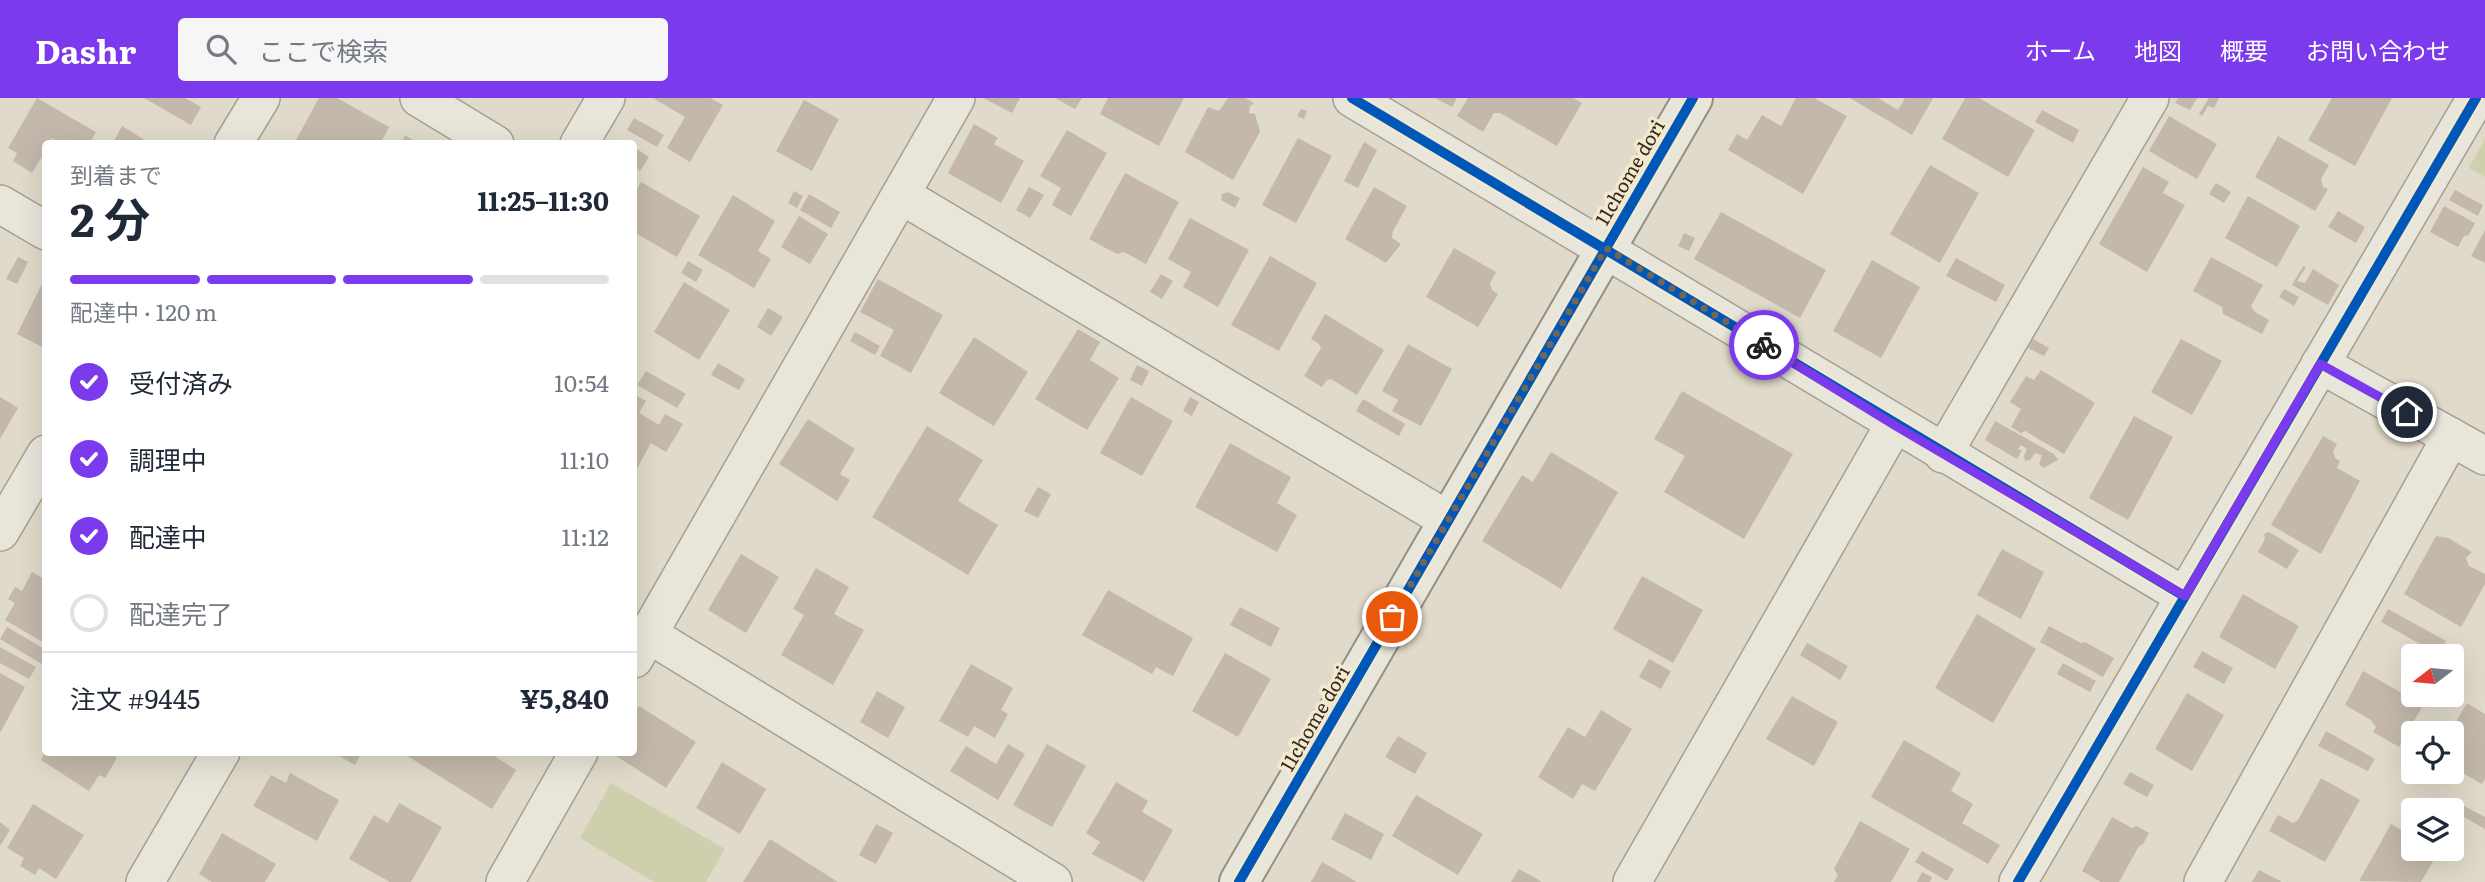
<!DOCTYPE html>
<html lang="ja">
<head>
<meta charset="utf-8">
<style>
	body { margin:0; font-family:Literata,"Noto Sans JP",serif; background:#f6f6f7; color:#1f2937; height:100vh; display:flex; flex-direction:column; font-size:26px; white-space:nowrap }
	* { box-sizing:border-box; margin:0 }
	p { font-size:23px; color:#747a83 }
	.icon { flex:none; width:38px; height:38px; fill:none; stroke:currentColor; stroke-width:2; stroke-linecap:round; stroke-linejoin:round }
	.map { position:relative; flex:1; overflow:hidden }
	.drawer { position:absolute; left:42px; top:42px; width:595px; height:616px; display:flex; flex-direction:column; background:#fff; border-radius:7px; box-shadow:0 7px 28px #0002 }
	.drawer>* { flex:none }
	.needle { width:46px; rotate:254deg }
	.buttons { position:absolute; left:2401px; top:546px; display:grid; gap:14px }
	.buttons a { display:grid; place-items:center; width:63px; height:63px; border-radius:7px; background:#fff; box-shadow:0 7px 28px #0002; font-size:35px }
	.pin { position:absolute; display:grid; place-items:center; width:60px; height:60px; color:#fff; margin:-30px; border:4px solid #fff; border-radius:50%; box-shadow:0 2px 7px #0007 }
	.courier { position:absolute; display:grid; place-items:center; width:70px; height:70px; margin:-35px; border:5px solid #7c3aed; border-radius:50%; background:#fff; color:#222; box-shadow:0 2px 9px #0007 }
	.head em { font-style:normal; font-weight:700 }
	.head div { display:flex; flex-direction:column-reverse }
	.head { display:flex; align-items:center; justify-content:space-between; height:119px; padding:0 28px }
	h1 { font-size:46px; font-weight:700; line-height:52px }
	.bar { display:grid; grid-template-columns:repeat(4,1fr); gap:10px 7px; align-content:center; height:84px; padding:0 28px }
	.bar i { height:9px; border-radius:5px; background:#e0e1e3 }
	.bar .on { background:#7c3aed }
	.bar p { grid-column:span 4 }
	.line { display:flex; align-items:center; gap:18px; padding:0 28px; border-top:2px solid #e0e1e3 }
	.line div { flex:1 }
	ol { padding:0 28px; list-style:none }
	li { display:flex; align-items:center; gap:21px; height:77px }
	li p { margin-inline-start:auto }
	li .icon { padding:7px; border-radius:50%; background:#7c3aed; color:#fff; stroke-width:4 }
	li:last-child { color:#747a83 }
	li i { width:38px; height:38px; border:4px solid #e0e1e3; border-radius:50% }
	header { display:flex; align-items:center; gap:42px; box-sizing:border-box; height:98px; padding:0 35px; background:#7c3aed; color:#fff }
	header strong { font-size:33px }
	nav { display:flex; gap:38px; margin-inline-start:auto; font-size:24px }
	.search { width:490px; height:63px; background:#f6f6f7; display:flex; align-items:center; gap:18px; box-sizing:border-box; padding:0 24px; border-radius:7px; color:#747a83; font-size:26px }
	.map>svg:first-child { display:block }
	.green { fill:#ced0ad }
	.building { fill:#c3b8ab }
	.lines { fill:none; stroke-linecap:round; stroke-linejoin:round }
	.street-casing { stroke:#a59f93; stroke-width:40 }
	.secondary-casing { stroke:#958e83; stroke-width:42 }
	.street { stroke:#e8e5db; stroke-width:37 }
	.secondary { stroke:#e8e5db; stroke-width:38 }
	.cycleway-casing { stroke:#f2e9cf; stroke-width:15 }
	.cycleway { stroke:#0057b8; stroke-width:10 }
	.done { stroke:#6f665a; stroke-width:7; stroke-dasharray:0 12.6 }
	.route { stroke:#7c3aed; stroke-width:9 }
	.labels { text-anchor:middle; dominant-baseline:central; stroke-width:7; stroke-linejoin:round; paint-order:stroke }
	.street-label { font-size:19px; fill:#32281d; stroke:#f2e9cf }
</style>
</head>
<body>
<header>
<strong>Dashr</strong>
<div class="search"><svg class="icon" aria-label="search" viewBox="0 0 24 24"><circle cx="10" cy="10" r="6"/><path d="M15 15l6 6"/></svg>ここで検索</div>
<nav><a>ホーム</a><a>地図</a><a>概要</a><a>お問い合わせ</a></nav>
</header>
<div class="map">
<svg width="2485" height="784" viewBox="0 0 2485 784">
	<rect width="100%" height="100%" fill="#e0daca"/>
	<g class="green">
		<path d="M 2485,41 L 2485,79 L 2469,70 Z"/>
		<path d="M 611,685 L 725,751 L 706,784 L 654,784 L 580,740 Z"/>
	</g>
	<g class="building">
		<path d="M 37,0 L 96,34 L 89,46 L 61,46 L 52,40 L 49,46 L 46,46 L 46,52 L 32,75 L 13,63 L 17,55 L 8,50 Z"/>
		<path d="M 144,0 L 185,0 L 201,9 L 191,27 Z"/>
		<path d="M 319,0 L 337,0 L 389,29 L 380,46 L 302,46 L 296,42 Z"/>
		<path d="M 653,0 L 710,0 L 723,7 L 690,64 L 667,50 L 685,19 Z"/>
		<path d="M 983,0 L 1020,0 L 1012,15 Z"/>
		<path d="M 1055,0 L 1082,0 L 1075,11 Z"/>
		<path d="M 1108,0 L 1184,0 L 1159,48 L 1100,16 Z"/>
		<path d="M 1228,0 L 1245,0 L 1254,5 L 1250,8 L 1249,15 L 1255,16 L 1260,34 L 1233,82 L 1185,54 L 1208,9 L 1219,13 Z"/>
		<path d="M 1435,0 L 1457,0 L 1452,9 Z"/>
		<path d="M 1468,0 L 1573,0 L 1582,5 L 1557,48 L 1500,15 L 1494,15 L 1483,34 L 1457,18 Z"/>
		<path d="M 1796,0 L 1814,0 L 1847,18 L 1803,96 L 1728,52 L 1737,36 L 1747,42 L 1762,17 L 1781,28 Z"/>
		<path d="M 1850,0 L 1878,0 L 1898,12 L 1905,0 L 1933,0 L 1912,37 Z"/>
		<path d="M 1965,0 L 1979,0 L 2035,32 L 2008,79 L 1942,41 Z"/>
		<path d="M 2178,0 L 2197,0 L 2190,12 L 2175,5 Z"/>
		<path d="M 2209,0 L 2219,0 L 2214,10 L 2208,8 L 2202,18 L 2199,16 Z"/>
		<path d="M 2332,0 L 2392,0 L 2355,68 L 2308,42 Z"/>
		<path d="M 804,2 L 839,21 L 812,73 L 776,53 Z"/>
		<path d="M 1301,11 L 1307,13 L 1304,21 L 1297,18 Z"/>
		<path d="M 2042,12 L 2079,32 L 2073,45 L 2035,24 Z"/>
		<path d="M 2169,18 L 2217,46 L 2197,81 L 2149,53 Z"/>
		<path d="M 634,20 L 664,37 L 657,49 L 627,32 Z"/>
		<path d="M 974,26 L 998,40 L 994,46 L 1024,63 L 1001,105 L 948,75 Z"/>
		<path d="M 122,28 L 151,46 L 112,46 Z"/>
		<path d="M 1067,32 L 1107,55 L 1071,118 L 1052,107 L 1061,90 L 1040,78 Z"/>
		<path d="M 405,37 L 419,46 L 401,46 Z"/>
		<path d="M 2278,38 L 2329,67 L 2321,81 L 2323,89 L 2328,91 L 2315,113 L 2255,79 Z"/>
		<path d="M 1298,40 L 1332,58 L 1296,125 L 1262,107 Z"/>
		<path d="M 1364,44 L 1377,52 L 1358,90 L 1344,83 Z"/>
		<path d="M 634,49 L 649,59 L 640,73 L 634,69 Z"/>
		<path d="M 1930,67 L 1979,95 L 1940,165 L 1890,136 Z"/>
		<path d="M 2143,69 L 2169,84 L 2163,95 L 2185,107 L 2147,174 L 2099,146 Z"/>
		<path d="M 1125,75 L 1179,104 L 1146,166 L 1124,154 L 1117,156 L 1089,141 Z"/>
		<path d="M 641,84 L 700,118 L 677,159 L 634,134 L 634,97 Z"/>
		<path d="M 2216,85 L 2231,94 L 2224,105 L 2209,96 Z"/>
		<path d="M 1029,89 L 1044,97 L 1030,120 L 1016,112 Z"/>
		<path d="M 1374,89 L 1407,108 L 1393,133 L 1392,140 L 1401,146 L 1386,165 L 1345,141 Z"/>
		<path d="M 2455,92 L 2483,107 L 2478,118 L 2449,102 Z"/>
		<path d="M 794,93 L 803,98 L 797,110 L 788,105 Z"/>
		<path d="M 1228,94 L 1240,100 L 1235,110 L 1221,102 L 1222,96 Z"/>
		<path d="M 809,96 L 840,114 L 831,130 L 800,112 Z"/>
		<path d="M 733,97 L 775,123 L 758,153 L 771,161 L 754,190 L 698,157 Z"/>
		<path d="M 2248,98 L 2300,128 L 2277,169 L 2225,140 Z"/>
		<path d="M 2444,108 L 2475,125 L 2469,137 L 2464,138 L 2458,149 L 2430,134 Z"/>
		<path d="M 2338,113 L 2365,129 L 2356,145 L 2328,129 Z"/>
		<path d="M 1721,114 L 1826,172 L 1800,220 L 1694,161 Z"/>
		<path d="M 799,118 L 828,136 L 810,166 L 781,149 Z"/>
		<path d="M 1190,120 L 1249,152 L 1218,209 L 1183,189 L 1191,174 L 1168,161 Z"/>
		<path d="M 2485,132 L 2485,165 L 2471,158 Z"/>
		<path d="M 1684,135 L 1695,140 L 1689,153 L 1678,148 Z"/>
		<path d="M 1454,150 L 1496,174 L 1490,185 L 1492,192 L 1498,196 L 1478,229 L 1426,199 Z"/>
		<path d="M 1270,158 L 1317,185 L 1279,253 L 1231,227 Z"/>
		<path d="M 18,159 L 28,164 L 17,186 L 6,181 Z"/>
		<path d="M 2211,159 L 2263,187 L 2251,208 L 2255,214 L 2269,222 L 2262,236 L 2223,216 L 2222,209 L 2193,193 Z"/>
		<path d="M 1956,160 L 2005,187 L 1996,204 L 1946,178 Z"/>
		<path d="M 1872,162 L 1920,189 L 1881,260 L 1833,233 Z"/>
		<path d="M 688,163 L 703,172 L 696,184 L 681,175 Z"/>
		<path d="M 2303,168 L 2306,169 L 2297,183 L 2305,185 L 2313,171 L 2339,187 L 2328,207 L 2292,187 Z"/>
		<path d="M 1161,176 L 1173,183 L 1162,201 L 1150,194 Z"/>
		<path d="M 878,181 L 943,217 L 911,275 L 880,258 L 894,232 L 860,214 Z"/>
		<path d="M 43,184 L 46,186 L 46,251 L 17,236 Z"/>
		<path d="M 684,184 L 730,212 L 699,262 L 654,234 Z"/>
		<path d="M 2284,191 L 2299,199 L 2294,208 L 2279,199 Z"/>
		<path d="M 768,210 L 783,219 L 771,238 L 757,229 Z"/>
		<path d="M 1325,216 L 1384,252 L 1357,297 L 1331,281 L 1326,283 L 1322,289 L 1304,278 L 1321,250 L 1319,246 L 1311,241 Z"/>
		<path d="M 1078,231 L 1100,244 L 1090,262 L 1119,280 L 1087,332 L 1035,301 Z"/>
		<path d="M 855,234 L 880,248 L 875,257 L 850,243 Z"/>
		<path d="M 974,239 L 1028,274 L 994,328 L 939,295 Z"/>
		<path d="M 2033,241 L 2049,250 L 2044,258 L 2028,250 Z"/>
		<path d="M 2181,241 L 2222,263 L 2192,317 L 2151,294 Z"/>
		<path d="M 1408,246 L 1452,271 L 1421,328 L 1392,313 L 1398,302 L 1382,293 Z"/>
		<path d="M 718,265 L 745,281 L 739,292 L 711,277 Z"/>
		<path d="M 1137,267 L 1149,273 L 1142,288 L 1130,282 Z"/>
		<path d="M 2041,272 L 2095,305 L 2064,356 L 2025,333 L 2021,335 L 2011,329 L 2021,311 L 2010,304 L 2026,278 L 2034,282 Z"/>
		<path d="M 646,273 L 686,296 L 677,310 L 637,287 Z"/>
		<path d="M 1682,293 L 1793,356 L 1744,441 L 1664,394 L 1685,358 L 1654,341 Z"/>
		<path d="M 634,296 L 646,303 L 639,315 L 659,327 L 665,316 L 683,326 L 666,354 L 651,345 L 634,376 Z"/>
		<path d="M 0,299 L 18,310 L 0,341 Z"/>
		<path d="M 1131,299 L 1173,323 L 1142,378 L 1100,355 Z"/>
		<path d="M 1190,299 L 1199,304 L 1192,318 L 1183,313 Z"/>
		<path d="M 1363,301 L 1405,326 L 1399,338 L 1356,313 Z"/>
		<path d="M 2134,318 L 2173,339 L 2128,422 L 2089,400 Z"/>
		<path d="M 808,321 L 855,351 L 840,376 L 850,382 L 837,403 L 779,366 Z"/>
		<path d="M 1995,323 L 2054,356 L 2058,362 L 2043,370 L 2039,366 L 2042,357 L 2035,355 L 2030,362 L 2025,363 L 2024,358 L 2027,351 L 2021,347 L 2018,351 L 2022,352 L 2017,361 L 1985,342 Z"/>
		<path d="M 927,328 L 983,362 L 958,403 L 998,427 L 968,477 L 872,419 Z"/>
		<path d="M 2323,338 L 2337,346 L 2333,353 L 2335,360 L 2340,363 L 2337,370 L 2360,383 L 2321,456 L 2271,427 Z"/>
		<path d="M 1230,345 L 1291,379 L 1277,405 L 1297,417 L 1277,454 L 1195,409 Z"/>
		<path d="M 1551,354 L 1618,394 L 1561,491 L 1482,443 L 1522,377 L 1533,384 Z"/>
		<path d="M 1038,389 L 1051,396 L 1038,420 L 1024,413 Z"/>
		<path d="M 2269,434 L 2299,452 L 2287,471 L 2258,454 L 2265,441 L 2264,436 Z"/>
		<path d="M 2436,438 L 2448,440 L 2472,454 L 2466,460 L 2469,468 L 2485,476 L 2485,486 L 2461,529 L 2404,496 Z"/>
		<path d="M 2002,451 L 2044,474 L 2021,521 L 1977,497 Z"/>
		<path d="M 741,456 L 779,479 L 746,535 L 708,512 Z"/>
		<path d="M 816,470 L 849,489 L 834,516 L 864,532 L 833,587 L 781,557 L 804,517 L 793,511 Z"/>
		<path d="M 32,474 L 46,482 L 46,546 L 5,522 L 15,505 L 8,501 L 15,489 L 22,493 Z"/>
		<path d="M 1642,478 L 1703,512 L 1673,565 L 1613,531 Z"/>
		<path d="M 1108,492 L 1193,540 L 1173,578 L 1156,569 L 1152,576 L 1082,537 Z"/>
		<path d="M 2243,496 L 2299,528 L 2275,571 L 2219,539 Z"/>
		<path d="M 1240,509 L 1280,530 L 1271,549 L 1230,527 Z"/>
		<path d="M 2388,511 L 2446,543 L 2438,556 L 2381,524 Z"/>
		<path d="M 1977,516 L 2036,551 L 1993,625 L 1935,590 Z"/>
		<path d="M 2049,528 L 2081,545 L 2085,544 L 2114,560 L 2103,579 L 2040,544 Z"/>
		<path d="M 7,529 L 46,552 L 46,560 L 42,566 L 0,541 Z"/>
		<path d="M 1807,545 L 1848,568 L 1840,582 L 1800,557 Z"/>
		<path d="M 0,549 L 36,569 L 29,581 L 0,565 Z"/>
		<path d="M 2202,553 L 2233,570 L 2224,586 L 2193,569 Z"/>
		<path d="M 1225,555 L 1271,581 L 1238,639 L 1192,613 Z"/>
		<path d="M 1649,561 L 1671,573 L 1661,591 L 1639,579 Z"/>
		<path d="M 2063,565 L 2096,583 L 2090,594 L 2057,576 Z"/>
		<path d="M 971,566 L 1013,590 L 1001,612 L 1008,616 L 995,640 L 974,628 L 968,639 L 939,623 Z"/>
		<path d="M 2363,573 L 2423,607 L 2399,649 L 2373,634 L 2376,629 L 2371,622 L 2345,607 Z"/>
		<path d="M 0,575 L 25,589 L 0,635 Z"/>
		<path d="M 877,593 L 905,609 L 888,640 L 860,624 Z"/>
		<path d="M 2187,595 L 2224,617 L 2192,673 L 2155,651 Z"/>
		<path d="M 1792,598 L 1838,624 L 1814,668 L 1766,641 Z"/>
		<path d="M 2467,605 L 2485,616 L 2485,681 L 2482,686 L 2452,669 L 2452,635 L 2449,635 Z"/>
		<path d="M 639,608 L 696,644 L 666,690 L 610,654 L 634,654 L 634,616 Z"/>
		<path d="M 1601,612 L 1632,631 L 1595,693 L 1582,686 L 1573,701 L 1538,679 L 1568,629 L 1585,639 Z"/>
		<path d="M 2326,633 L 2375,661 L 2368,673 L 2318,648 Z"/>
		<path d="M 1398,638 L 1427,655 L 1415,676 L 1385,659 Z"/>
		<path d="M 1904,642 L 1961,675 L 1951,693 L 1973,706 L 1962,725 L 2000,747 L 1988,766 L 1871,699 Z"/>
		<path d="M 1008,646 L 1025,656 L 998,702 L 950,673 L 966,648 L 996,666 Z"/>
		<path d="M 1047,646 L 1086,668 L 1052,729 L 1013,707 Z"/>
		<path d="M 45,654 L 109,654 L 117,660 L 105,680 L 99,677 L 89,693 L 41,662 Z"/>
		<path d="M 332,654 L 362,654 L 355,667 Z"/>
		<path d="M 407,654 L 488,654 L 516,672 L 492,711 L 406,657 Z"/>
		<path d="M 722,664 L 766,691 L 740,736 L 696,710 Z"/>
		<path d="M 2130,674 L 2154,687 L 2147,699 L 2123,686 Z"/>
		<path d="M 290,675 L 339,702 L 317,743 L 253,708 L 271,677 L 286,685 Z"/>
		<path d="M 2321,680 L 2360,702 L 2325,764 L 2269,733 L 2278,717 L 2293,725 L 2298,722 Z"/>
		<path d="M 1116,684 L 1148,703 L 1142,714 L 1173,732 L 1144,784 L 1092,756 L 1100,744 L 1086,735 Z"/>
		<path d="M 1416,697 L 1483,736 L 1458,777 L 1392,738 Z"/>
		<path d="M 399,705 L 442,729 L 411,784 L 390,784 L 349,761 L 374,717 L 388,725 Z"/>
		<path d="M 33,706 L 84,737 L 56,781 L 39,770 L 35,777 L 20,768 L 24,760 L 7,750 Z"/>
		<path d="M 2462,707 L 2485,719 L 2485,731 L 2457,715 Z"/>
		<path d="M 1345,715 L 1384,736 L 1371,762 L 1331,741 Z"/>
		<path d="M 2112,719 L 2132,730 L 2137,728 L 2149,735 L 2143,746 L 2139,748 L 2119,784 L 2101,784 L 2082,773 Z"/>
		<path d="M 1860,723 L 1910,751 L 1891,784 L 1834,784 L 1838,777 L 1834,771 Z"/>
		<path d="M 0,724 L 10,732 L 0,748 Z"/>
		<path d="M 876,726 L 893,735 L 876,766 L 859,757 Z"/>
		<path d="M 2391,726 L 2413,739 L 2413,751 L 2435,751 L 2439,753 L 2421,784 L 2359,783 Z"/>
		<path d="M 222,735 L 276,766 L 265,784 L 212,784 L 199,776 Z"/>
		<path d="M 770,741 L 838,784 L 743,784 Z"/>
		<path d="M 1922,753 L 1954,771 L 1947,783 L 1915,764 Z"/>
		<path d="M 1322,764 L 1357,784 L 1311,784 Z"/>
		<path d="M 1519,771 L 1542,784 L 1511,784 Z"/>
		<path d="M 2259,772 L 2282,784 L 2252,784 Z"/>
		<path d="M 1922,774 L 1932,779 L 1930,784 L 1917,784 Z"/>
	</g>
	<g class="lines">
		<defs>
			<g id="street">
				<path d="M 419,0 L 495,46"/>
				<path d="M 1352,0 C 1630,165 1906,334 2184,498"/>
				<path d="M 233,46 L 261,0"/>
				<path d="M 579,46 L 606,0"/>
				<path d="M 901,97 L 1448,422"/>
				<path d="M 0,106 L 46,133"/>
				<path d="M 2320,266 L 2485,358"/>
				<path d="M 1943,356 L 2150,0"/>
				<path d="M 0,434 L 46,356"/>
				<path d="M 648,536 L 1053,784"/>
				<path d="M 634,561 L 956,0"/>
				<path d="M 145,784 L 221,654"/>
				<path d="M 505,784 L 579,654"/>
				<path d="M 1632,784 L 1894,327"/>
				<path d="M 2018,784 L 2476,0"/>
				<path d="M 2203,784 L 2451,339"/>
			</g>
			<path id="secondary" d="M 1239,784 L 1693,0"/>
		</defs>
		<use href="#street" class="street-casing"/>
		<use href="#secondary" class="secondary-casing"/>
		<use href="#street" class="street"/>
		<use href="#secondary" class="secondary"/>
		<defs>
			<g id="cycleway">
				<path d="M 1352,0 C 1630,165 1906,334 2184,498"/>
				<path d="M 1239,784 L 1693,0"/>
				<path d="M 2018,784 L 2476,0"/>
			</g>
		</defs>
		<use href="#cycleway" class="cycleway-casing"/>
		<use href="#cycleway" class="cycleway"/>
	</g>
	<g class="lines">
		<path class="done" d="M 1392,519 L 1606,150 L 1764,247"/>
		<path class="route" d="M 1764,247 L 1894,327 L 2185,498 L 2320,266 L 2407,314"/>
	</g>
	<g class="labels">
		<g class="street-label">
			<text transform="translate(1629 74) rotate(-60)">11chome dori</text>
			<text transform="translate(1314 620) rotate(-60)">11chome dori</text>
		</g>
	</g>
</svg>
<div class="buttons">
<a><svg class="needle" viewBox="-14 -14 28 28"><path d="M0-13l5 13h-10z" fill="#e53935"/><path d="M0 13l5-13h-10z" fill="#747a83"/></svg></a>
<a><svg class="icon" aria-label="locate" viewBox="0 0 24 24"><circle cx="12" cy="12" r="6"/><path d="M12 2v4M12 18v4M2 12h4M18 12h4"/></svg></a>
<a><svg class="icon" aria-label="layers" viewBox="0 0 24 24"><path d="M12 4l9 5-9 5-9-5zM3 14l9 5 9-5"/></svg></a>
</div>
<div class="pin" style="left:1392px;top:519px;background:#ea580c"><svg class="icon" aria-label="bag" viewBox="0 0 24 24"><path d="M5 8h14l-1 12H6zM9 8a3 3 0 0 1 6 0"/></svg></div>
<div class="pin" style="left:2407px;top:314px;background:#1f2937"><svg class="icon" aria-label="home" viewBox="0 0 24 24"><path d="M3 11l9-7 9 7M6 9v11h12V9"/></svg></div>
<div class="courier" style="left:1764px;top:247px"><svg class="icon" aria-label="bike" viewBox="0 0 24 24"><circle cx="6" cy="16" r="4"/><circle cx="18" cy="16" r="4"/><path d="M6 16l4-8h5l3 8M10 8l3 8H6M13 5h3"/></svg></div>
<section class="drawer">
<div class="head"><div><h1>2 分</h1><p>到着まで</p></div><em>11:25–11:30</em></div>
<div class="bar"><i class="on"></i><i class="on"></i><i class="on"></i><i></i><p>配達中 · 120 m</p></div>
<ol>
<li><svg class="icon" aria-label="check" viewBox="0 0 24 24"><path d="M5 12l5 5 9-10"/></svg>受付済み<p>10:54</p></li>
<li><svg class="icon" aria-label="check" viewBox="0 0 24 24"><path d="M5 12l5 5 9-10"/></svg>調理中<p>11:10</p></li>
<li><svg class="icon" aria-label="check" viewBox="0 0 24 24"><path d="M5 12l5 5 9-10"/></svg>配達中<p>11:12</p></li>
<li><i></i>配達完了</li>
</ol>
<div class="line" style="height:91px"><div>注文 #9445</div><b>¥5,840</b></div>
</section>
</div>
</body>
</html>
